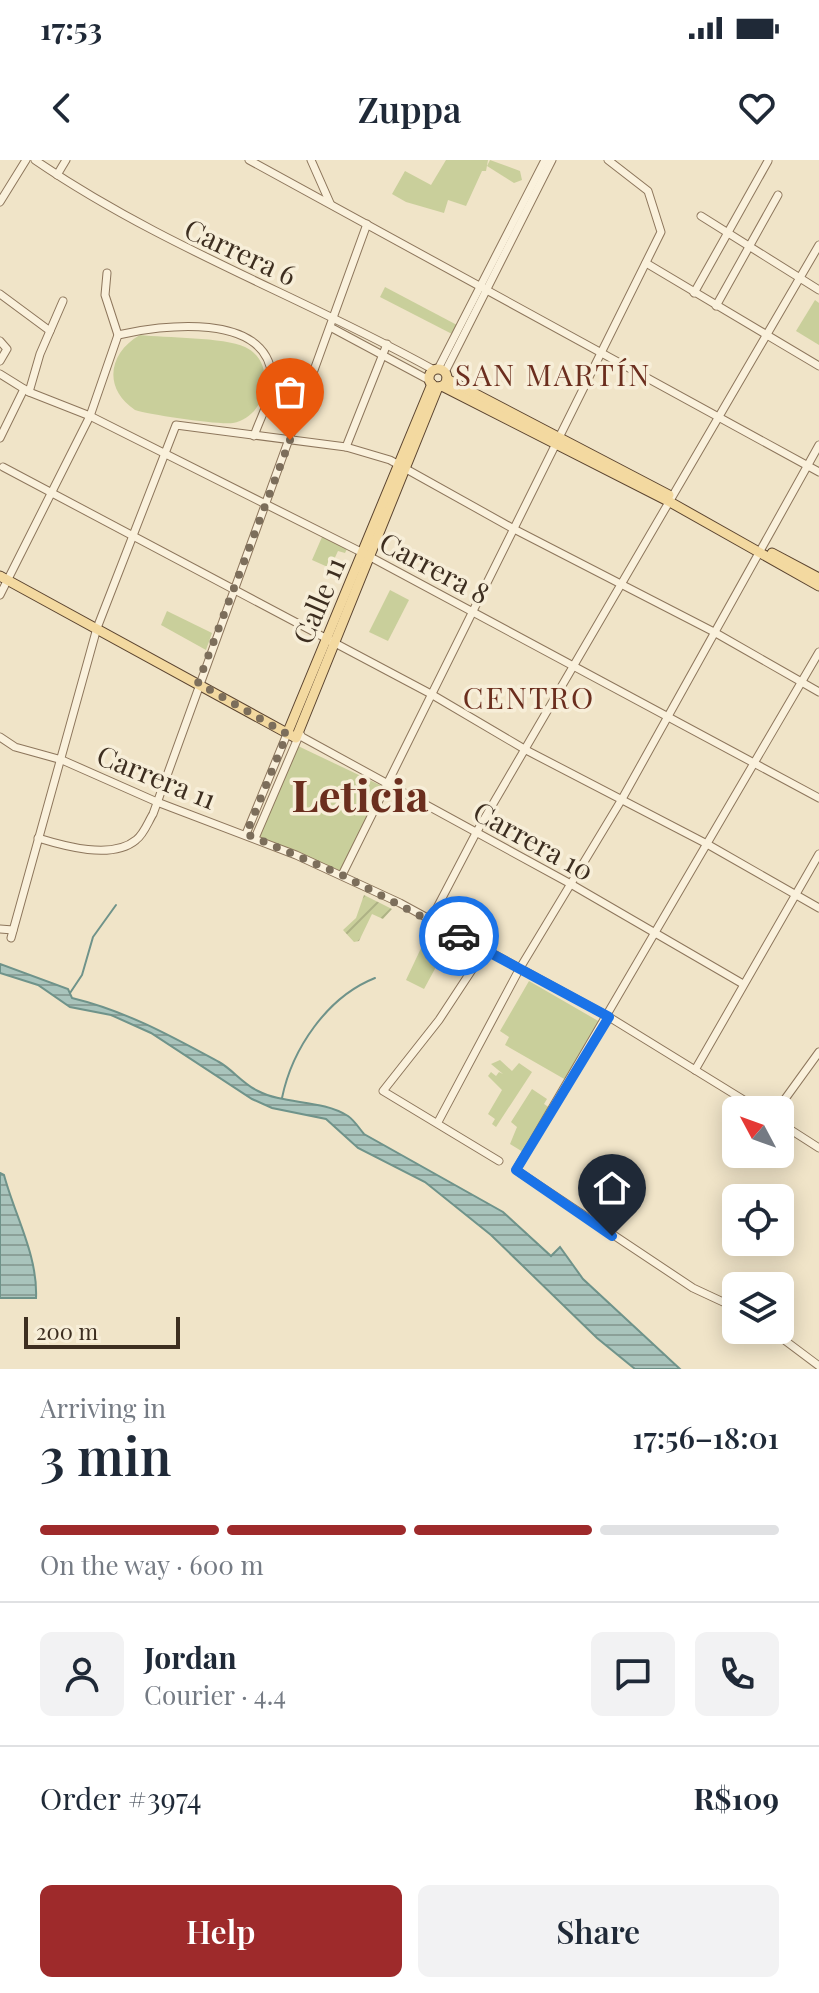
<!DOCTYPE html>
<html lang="en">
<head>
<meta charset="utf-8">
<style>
	body { margin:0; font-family:"Playfair Display",serif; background:#f2f2f3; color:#1f2937; height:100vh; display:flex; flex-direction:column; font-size:30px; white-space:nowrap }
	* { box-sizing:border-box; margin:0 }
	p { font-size:26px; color:#747a83 }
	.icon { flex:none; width:44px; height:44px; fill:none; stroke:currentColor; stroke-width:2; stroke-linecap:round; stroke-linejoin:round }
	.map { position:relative; height:1209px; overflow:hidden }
	.sheet { display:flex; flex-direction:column; background:#fff; flex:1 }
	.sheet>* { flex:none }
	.needle { width:52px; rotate:311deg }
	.controls { position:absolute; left:722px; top:936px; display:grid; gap:16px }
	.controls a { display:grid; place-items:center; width:72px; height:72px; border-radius:12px; background:#fff; box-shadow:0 4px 20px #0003; font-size:40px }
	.scale { position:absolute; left:24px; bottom:20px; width:156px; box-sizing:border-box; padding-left:8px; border:4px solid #3d2e20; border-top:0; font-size:22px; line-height:28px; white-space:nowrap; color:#3d2e20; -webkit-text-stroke:6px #f7eed8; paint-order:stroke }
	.pin { position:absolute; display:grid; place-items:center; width:68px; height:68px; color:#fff; margin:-82px -34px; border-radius:50% 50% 50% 0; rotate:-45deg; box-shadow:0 0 8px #0007 }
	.pin .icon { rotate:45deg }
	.courier { position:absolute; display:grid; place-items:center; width:80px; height:80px; margin:-40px; border:6px solid #1a73e8; border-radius:50%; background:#fff; color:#222; box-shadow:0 2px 10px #0007 }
	.headline em { font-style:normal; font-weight:600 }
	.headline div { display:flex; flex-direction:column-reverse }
	.headline { display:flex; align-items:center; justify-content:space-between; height:136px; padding:0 40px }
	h1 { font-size:52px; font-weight:600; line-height:60px }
	.bar { display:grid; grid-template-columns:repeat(4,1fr); gap:12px 8px; align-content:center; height:96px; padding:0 40px }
	.bar i { height:10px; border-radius:6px; background:#e0e1e3 }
	.bar .active { background:#9e2a2b }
	.bar p { grid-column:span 4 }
	.line { display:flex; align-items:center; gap:20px; padding:0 40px; border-top:2px solid #e0e1e3 }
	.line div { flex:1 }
	.round { display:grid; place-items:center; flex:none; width:84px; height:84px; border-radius:12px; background:#f2f2f3 }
	.primary-button { display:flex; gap:16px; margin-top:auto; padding:16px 40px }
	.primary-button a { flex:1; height:92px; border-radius:12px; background:#9e2a2b; color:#fff; font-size:32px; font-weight:600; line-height:92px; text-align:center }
	.primary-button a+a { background:#f2f2f3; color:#1f2937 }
	.status { display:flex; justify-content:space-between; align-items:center; height:56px; padding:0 40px; background:#fff; direction:ltr }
	.status svg { height:22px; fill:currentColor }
	header { display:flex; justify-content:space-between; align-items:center; height:104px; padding:0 40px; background:#fff; font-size:36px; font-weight:600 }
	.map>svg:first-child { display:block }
	.green { fill:#c9cf9b }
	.garden { fill:url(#garden-furrows) }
	.water { fill:url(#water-rules); stroke:#6f938a; stroke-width:2 }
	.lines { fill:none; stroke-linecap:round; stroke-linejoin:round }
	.stream { stroke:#6f938a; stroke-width:2 }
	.minor-casing { stroke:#8d765c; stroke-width:9 }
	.major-casing { stroke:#5b4430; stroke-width:11 }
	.minor { stroke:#faf1dc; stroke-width:7 }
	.major { stroke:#f3d9a0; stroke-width:9 }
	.done { stroke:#7c6e5b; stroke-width:8; stroke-dasharray:0 14.4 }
	.route { stroke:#1a73e8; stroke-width:10 }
	.labels { text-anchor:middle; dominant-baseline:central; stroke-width:7; stroke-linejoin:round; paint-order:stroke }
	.street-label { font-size:28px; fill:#3d2e20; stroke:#f7eed8 }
	.neighbourhood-label { font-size:30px; letter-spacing:2px; fill:#6b2e1e; stroke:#f7eed8 }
	.town-label { font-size:44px; font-weight:bold; fill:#6b2e1e; stroke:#f7eed8 }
</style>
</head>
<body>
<div class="status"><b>17:53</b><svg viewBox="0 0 49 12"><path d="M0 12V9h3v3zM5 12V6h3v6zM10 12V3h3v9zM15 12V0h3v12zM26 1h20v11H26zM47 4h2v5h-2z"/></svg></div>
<header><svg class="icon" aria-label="back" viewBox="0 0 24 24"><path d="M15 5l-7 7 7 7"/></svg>Zuppa<svg class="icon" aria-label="heart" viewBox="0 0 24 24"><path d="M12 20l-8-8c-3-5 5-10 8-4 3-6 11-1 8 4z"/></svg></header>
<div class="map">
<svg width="819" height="1209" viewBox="0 0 819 1209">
	<defs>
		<pattern id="garden-furrows" width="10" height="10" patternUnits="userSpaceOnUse" patternTransform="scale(2)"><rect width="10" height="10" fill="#c9cf9b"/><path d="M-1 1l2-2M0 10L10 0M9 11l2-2" fill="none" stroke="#aeb285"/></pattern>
		<pattern id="water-rules" width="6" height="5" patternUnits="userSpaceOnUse" patternTransform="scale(2)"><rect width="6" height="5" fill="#a9c4bc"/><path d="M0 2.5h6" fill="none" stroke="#8ba098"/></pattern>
	</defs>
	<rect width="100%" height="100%" fill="#f0e4c8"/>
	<g class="green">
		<path d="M 446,0 L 488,0 L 486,11 L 482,11 L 466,46 L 448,40 L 444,53 L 406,42 L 392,34 L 405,11 L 431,25 Z"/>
		<path d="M 490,0 L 520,11 L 522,20 L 514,23 L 487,6 Z"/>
		<path d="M 385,127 L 457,165 L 452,174 L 380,137 Z"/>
		<path d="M 815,140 L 819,143 L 819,185 L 796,171 Z"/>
		<path d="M 140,175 C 165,178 224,177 245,187 C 278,202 268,257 233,263 C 218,265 151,255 135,250 C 103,229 108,193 140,175 Z"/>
		<path d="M 322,377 L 347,389 L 345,393 L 338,391 L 330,408 L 312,400 Z"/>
		<path d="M 390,430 L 409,440 L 388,481 L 369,472 Z"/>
		<path d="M 167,451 L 212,473 L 206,490 L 161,465 Z"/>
		<path d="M 298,586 L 382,626 L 341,712 L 256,676 Z"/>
		<path d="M 431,767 L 474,789 L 463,805 L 443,794 L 424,829 L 406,820 Z"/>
		<path d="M 529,821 L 600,862 L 566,920 L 505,885 L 509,877 L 500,871 Z"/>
		<path d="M 500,900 L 512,911 L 519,903 L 532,912 L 496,967 L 492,964 L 495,959 L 488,954 L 502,930 L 488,916 L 491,912 L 496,916 L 499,912 L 503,914 L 491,904 Z"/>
		<path d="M 532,929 L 547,939 L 544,944 L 550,948 L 523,992 L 510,984 L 517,967 L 511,962 Z"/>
	</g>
	<path class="garden" d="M 364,735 L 392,749 L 383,759 L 372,754 L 359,781 L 354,782 L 343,770 L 356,758 Z"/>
	<g class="water">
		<path d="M 0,804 L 68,829 L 72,838 C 126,851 171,876 219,902 C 232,909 243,924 258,931 C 285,945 321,939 348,956 C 354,960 359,968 364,974 L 503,1052 L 551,1096 L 560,1087 L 583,1119 L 680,1209 L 635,1209 L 597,1178 L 491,1075 L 425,1022 L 358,988 L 326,959 L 272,948 L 252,939 L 151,873 L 111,855 L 70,847 L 38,825 L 0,813 Z"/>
		<path d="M 0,1013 L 4,1015 C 15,1056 38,1096 36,1138 L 0,1138 Z"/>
	</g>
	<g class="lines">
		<g class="stream">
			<path d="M 70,833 L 82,815 L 93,777 L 116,745"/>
			<path d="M 282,938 C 292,889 327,837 375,818"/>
		</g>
		<defs>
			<g id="minor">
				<path d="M 35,0 C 162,87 301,136 434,210"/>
				<path d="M 249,0 L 819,312"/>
				<path d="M 311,0 L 330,43"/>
				<path d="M 57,15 L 66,0"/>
				<path d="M 0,42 L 26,0"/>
				<path d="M 701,56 L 819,130"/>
				<path d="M 646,103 L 819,206"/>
				<path d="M 694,133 L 768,1"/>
				<path d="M 0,134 L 50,171"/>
				<path d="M 716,146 L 778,35"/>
				<path d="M 332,168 L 429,220"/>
				<path d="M 118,175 C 160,165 267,151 272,217 C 273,236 260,258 254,276"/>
				<path d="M 0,181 L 7,189 L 0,201"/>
				<path d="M 438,209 L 545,0"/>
				<path d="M 445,212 L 552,0"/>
				<path d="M 0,214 L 29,232 L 90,256 L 363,393 L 819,638"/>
				<path d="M 29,232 L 40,194 L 63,141"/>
				<path d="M 0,278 L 24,229"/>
				<path d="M 346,287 L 387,184"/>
				<path d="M 3,307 L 431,534 L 526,590 L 707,684 L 819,748"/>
				<path d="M 0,435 L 90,256 L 118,175 L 105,135 L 107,113"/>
				<path d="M 299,572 L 302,577 L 569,723 L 743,824"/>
				<path d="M 0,577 L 15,587 L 62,600 L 157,642 L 296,695 L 400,743 L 609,857 L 760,950"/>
				<path d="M 246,674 L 287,574"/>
				<path d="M 38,678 C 64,686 112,700 136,680 C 144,674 148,662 153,654 L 367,64"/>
				<path d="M 255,678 L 298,578"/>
				<path d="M 342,715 L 661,72 L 648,31 L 608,0"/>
				<path d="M 430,761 L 476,673 L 819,85"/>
				<path d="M 0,769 L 13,770"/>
				<path d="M 11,778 L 97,468 L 176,265 L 346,287 L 390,300 L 512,368 L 714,472 L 819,532"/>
				<path d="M 485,790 L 439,860 L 383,931 L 499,1001"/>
				<path d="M 695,910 L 819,694"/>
				<path d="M 777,950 L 819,892"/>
				<path d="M 438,962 L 520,808 L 622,639 L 819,285"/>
				<path d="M 780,963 L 819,988"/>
				<path d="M 736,1148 L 693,1128 L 516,1010 L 819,492"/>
				<path d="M 771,1170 L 819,1206"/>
			</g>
			<g id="major">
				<circle cx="438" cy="218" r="9"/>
				<path d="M 447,219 L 669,335"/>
				<path d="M 442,226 L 670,342 L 819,426"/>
				<path d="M 772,393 L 819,418"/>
				<path d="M 0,416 L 296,578 L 438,227"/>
				<path d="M 287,574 L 432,224"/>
			</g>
		</defs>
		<use href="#minor" class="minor-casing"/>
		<use href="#major" class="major-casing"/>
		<use href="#minor" class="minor"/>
		<use href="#major" class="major"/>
	</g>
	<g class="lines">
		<path class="done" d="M 290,280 L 198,523 L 287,574 L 246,674 L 342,715 L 459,776"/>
		<path class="route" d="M 459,776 L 609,857 L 516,1010 L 612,1076"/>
	</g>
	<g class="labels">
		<g class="street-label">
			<text transform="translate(241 91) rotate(25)">Carrera 6</text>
			<text transform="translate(435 407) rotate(28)">Carrera 8</text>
			<text transform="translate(318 440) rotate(-67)">Calle 11</text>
			<text transform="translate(157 616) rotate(22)">Carrera 11</text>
			<text transform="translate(534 680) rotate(29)">Carrera 10</text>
		</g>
		<g class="neighbourhood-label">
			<text x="553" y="214">SAN MARTÍN</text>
			<text x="529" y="537">CENTRO</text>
		</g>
		<g class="town-label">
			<text x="360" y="633">Leticia</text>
		</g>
	</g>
</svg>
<div class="controls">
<a><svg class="needle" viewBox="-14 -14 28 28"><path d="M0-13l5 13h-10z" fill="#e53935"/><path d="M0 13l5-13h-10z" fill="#747a83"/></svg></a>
<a><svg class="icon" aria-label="locate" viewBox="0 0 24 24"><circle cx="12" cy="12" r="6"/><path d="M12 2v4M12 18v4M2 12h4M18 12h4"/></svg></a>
<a><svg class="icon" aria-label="layers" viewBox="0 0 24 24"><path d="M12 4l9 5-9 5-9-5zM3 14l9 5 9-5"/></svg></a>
</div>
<div class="scale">200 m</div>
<div class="pin" style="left:290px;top:280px;background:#ea580c"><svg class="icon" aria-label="bag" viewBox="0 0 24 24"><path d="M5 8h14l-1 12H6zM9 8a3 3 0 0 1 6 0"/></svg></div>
<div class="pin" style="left:612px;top:1076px;background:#1f2937"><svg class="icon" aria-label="home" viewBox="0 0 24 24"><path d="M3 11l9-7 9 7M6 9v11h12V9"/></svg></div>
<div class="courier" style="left:459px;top:776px"><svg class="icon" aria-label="car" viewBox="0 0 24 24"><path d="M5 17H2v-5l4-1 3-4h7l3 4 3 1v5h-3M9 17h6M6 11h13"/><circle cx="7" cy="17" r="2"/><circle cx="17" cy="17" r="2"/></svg></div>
</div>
<section class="sheet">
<div class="headline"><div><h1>3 min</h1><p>Arriving in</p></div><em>17:56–18:01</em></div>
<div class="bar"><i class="active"></i><i class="active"></i><i class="active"></i><i></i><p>On the way · 600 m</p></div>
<div class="line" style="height:144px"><a class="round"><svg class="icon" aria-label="person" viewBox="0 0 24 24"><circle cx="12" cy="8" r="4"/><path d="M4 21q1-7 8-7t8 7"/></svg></a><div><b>Jordan</b><p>Courier · 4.4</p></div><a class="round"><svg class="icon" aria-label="chat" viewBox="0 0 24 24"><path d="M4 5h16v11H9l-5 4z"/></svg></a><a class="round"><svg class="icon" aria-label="phone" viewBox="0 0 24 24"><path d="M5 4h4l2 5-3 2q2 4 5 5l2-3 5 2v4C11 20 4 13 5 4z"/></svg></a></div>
<div class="line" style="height:104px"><div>Order #3974</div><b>R$109</b></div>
<div class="primary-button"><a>Help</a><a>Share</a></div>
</section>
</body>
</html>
